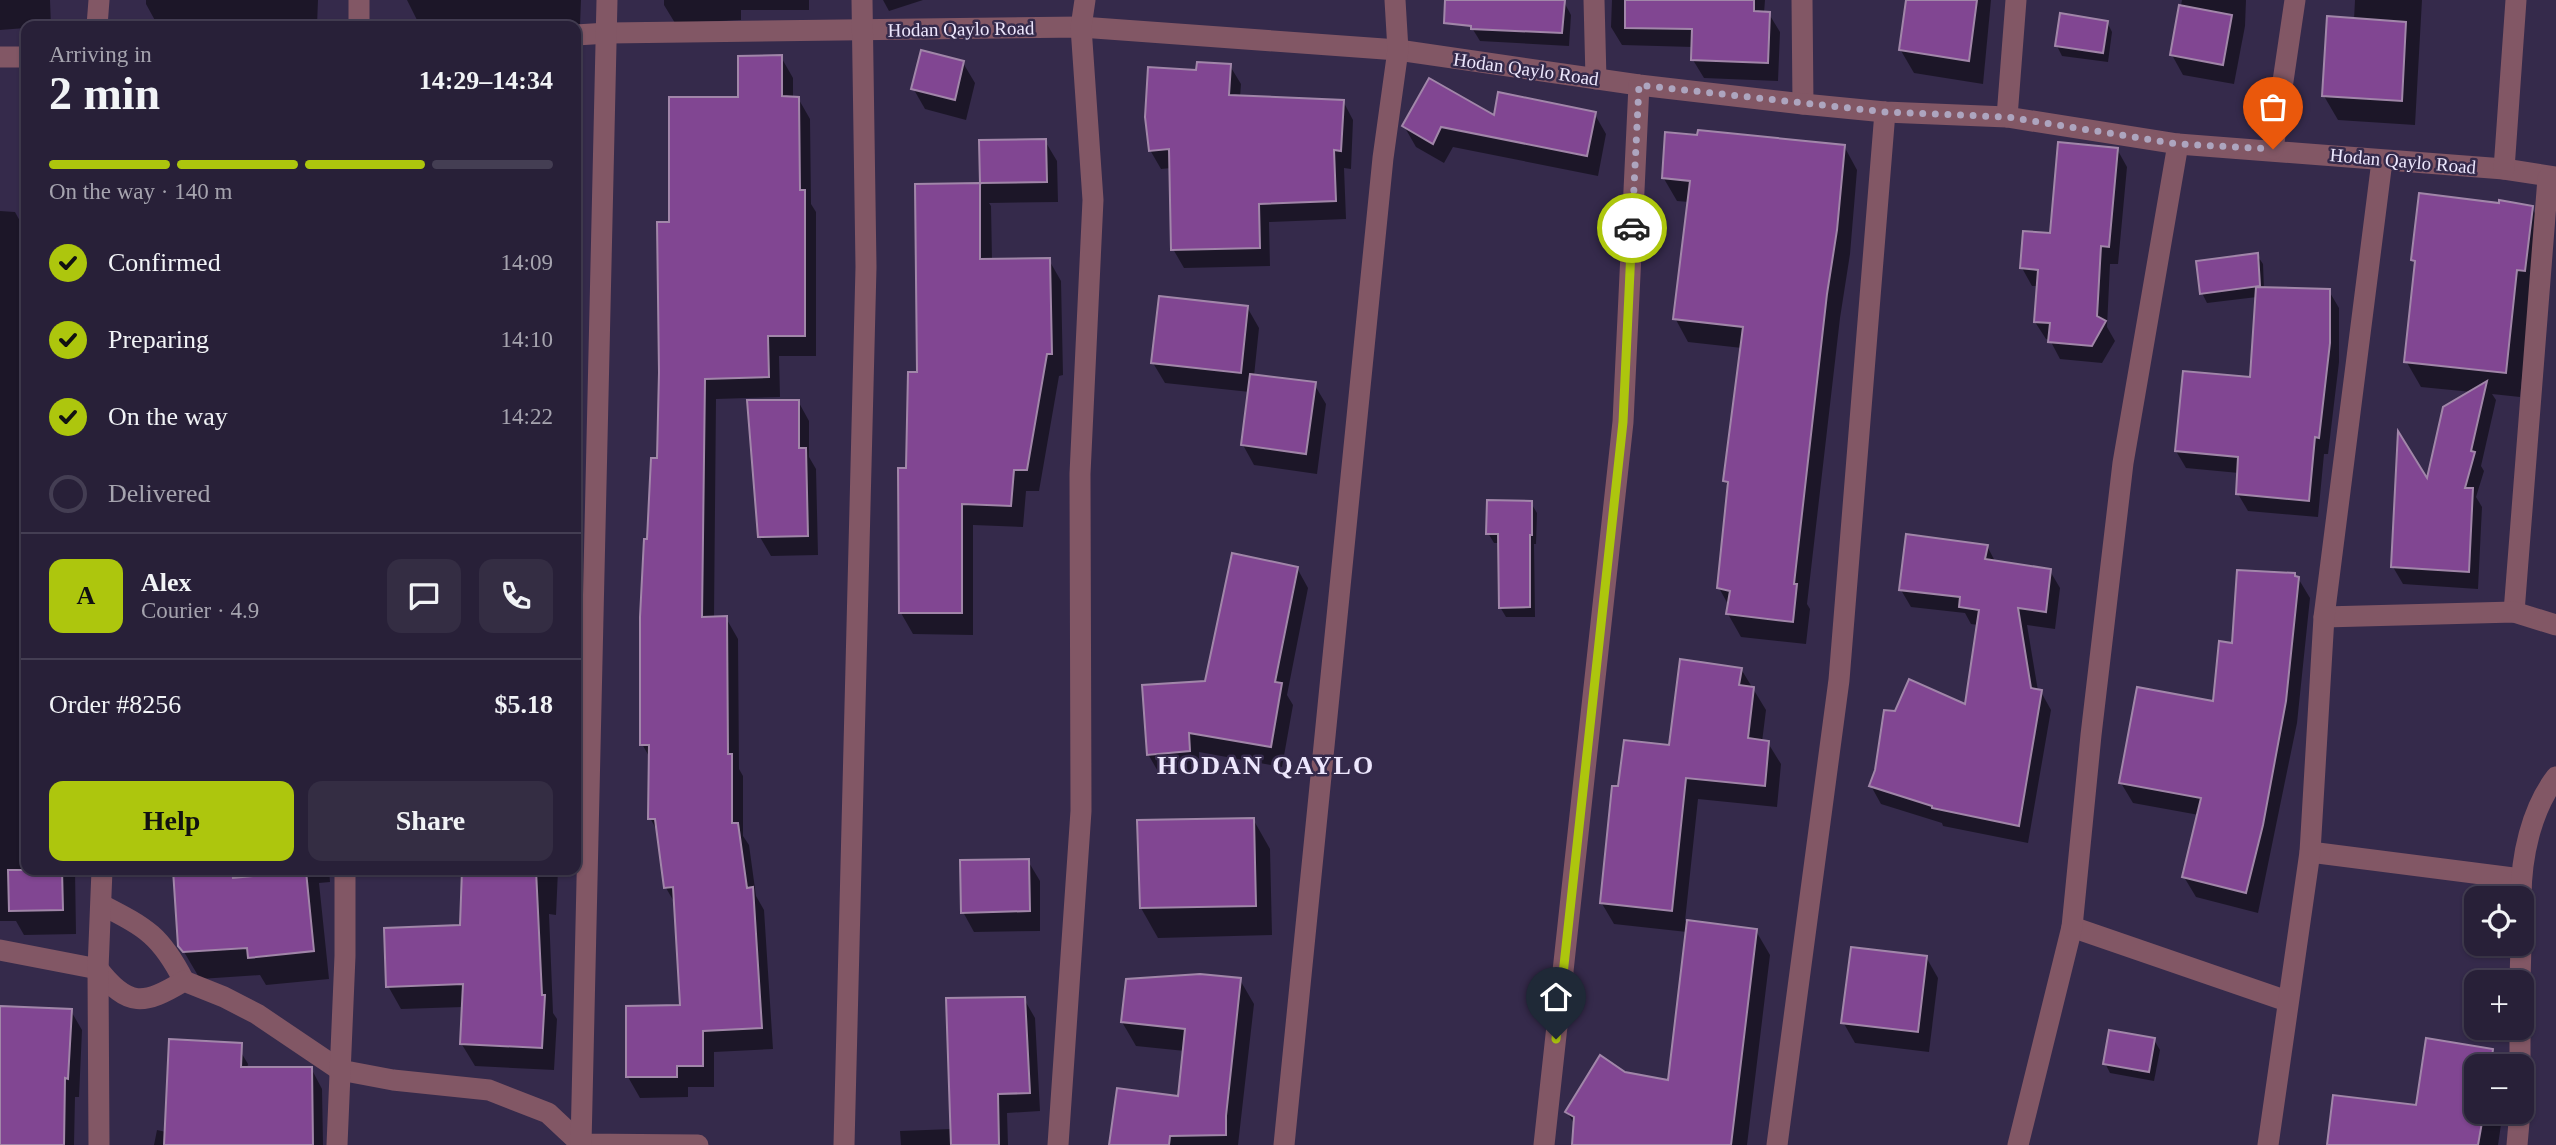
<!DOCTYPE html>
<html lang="en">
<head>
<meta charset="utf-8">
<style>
	body { margin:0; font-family:Georgia,serif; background:#342d43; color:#f1f3f6; height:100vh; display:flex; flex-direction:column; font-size:26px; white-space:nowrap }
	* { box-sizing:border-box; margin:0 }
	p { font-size:23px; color:#a5a3ae }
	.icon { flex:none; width:38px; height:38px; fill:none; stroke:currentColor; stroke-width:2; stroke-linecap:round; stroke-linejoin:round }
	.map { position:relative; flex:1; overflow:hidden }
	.side { position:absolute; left:21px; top:21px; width:560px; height:854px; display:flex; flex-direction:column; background:#282038; border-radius:14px; box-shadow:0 2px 5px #0004,0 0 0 2px #443e53 }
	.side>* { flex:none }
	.controls { position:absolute; left:2464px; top:886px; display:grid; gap:14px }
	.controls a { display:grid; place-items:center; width:70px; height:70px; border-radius:14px; background:#282038; box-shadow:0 2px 5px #0004,0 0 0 2px #443e53; font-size:35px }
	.pin { position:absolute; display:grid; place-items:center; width:60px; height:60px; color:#fff; margin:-72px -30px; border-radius:50% 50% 50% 0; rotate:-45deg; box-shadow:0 0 7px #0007 }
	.pin .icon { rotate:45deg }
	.courier { position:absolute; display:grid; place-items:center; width:70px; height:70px; margin:-35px; border:5px solid #adc60d; border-radius:50%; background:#fff; color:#222; box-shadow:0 2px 9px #0007 }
	.head em { font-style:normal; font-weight:600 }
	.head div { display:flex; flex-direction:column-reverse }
	.head { display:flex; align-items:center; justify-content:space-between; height:119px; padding:0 28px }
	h1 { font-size:46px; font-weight:600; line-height:52px }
	.bar { display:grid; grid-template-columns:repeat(4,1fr); gap:10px 7px; align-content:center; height:84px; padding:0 28px }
	.bar i { height:9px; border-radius:5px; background:#443e53 }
	.bar .selected { background:#adc60d }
	.bar p { grid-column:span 4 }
	.line { display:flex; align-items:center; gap:18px; padding:0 28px; border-top:2px solid #443e53 }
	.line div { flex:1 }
	.round { display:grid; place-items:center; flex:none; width:74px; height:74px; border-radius:14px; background:#342d43 }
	ol { padding:0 28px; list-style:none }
	li { display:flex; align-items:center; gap:21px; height:77px }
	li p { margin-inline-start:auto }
	li .icon { padding:7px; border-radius:50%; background:#adc60d; color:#111; stroke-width:4 }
	li:last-child { color:#a5a3ae }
	li i { width:38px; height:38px; border:4px solid #443e53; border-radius:50% }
	.button { display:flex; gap:14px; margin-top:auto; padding:14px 28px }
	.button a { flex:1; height:80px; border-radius:14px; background:#adc60d; color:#111; font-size:28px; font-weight:600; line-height:80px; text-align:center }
	.button a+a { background:#342d43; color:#f1f3f6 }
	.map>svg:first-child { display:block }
	.shadow { fill:#0007 }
	.building { fill:#814692; stroke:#a186a9; stroke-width:2 }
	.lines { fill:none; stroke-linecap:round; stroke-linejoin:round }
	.minor { stroke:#825765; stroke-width:21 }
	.done { stroke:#ada5bf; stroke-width:7; stroke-dasharray:0 12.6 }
	.route { stroke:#adc60d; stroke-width:9 }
	.labels { text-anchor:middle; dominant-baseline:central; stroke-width:5; stroke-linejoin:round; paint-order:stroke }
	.street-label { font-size:19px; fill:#ede7fd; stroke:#352a4b }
	.district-label { font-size:26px; font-weight:bold; letter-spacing:2px; fill:#ede7fd; stroke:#352a4b }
</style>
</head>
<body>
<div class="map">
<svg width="2556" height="1145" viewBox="0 0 2556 1145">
	<rect width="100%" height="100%" fill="#352a4b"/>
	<g class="shadow">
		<path d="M 0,0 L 50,0 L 51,26 L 0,30 Z"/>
		<path d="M 146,0 L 318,0 L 317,26 L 222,23 L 221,26 L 158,26 L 146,4 Z"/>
		<path d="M 407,0 L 581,0 L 580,26 L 483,23 L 483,26 L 420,26 Z"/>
		<path d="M 664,0 L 809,0 L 809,10 L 741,10 L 741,20 L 675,23 L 664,5 Z"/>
		<path d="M 883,0 L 923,0 L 889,11 Z"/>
		<path d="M 1475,0 L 1564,2 L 1571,15 L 1569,46 L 1480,41 L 1472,28 Z"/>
		<path d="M 1612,0 L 1765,0 L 1764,13 L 1769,14 L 1780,32 L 1778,81 L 1704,78 L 1693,60 L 1693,47 L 1622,45 L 1611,27 Z"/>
		<path d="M 1908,0 L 1991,0 L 1983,84 L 1914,73 L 1900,49 Z"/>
		<path d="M 2182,0 L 2246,0 L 2245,26 L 2234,84 L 2183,75 L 2172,55 Z"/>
		<path d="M 2355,0 L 2422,0 L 2415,125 L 2338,120 L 2324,96 L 2354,20 Z"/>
		<path d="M 2107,22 L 2112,32 L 2108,62 L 2062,56 L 2057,46 Z"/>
		<path d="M 781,57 L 793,78 L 793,98 L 798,98 L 810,119 L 811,204 L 816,212 L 816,356 L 779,356 L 780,397 L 716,399 L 714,618 L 726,618 L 738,639 L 739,769 L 743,776 L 743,836 L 749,845 L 756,896 L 764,910 L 773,1049 L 714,1052 L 714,1087 L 688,1087 L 688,1097 L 640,1098 L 628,1077 L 682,1007 L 676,905 L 666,888 L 659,834 L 650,818 L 650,758 L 642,744 L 649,541 L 658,460 L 671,224 L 740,99 Z"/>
		<path d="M 963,63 L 975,83 L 966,120 L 925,109 L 913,88 Z"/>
		<path d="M 1230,66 L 1241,84 L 1240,97 L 1343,101 L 1353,120 L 1351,169 L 1344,168 L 1346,219 L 1269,222 L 1270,266 L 1184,268 L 1173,249 L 1171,168 L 1161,169 L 1150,150 L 1198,72 Z"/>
		<path d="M 1594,113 L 1606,134 L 1598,176 L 1453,147 L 1444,163 L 1416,147 L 1404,126 L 1495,118 Z"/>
		<path d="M 1045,141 L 1057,161 L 1058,202 L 989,203 L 991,206 L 992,260 L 1049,260 L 1061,281 L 1063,375 L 1059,376 L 1039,491 L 1026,491 L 1023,527 L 973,525 L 973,635 L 913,634 L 901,613 L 908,470 L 919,374 L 917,185 L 982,185 L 981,142 Z"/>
		<path d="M 1844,146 L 1857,170 L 1850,254 L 1840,318 L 1807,604 L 1810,609 L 1806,644 L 1741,637 L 1728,614 L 1729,606 L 1719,588 L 1729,489 L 1725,481 L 1742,348 L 1688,342 L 1675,318 L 1689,202 L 1677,201 L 1663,177 Z"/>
		<path d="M 2117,149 L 2127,167 L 2118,264 L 2110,264 L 2107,327 L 2115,341 L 2102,363 L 2060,359 L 2050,340 L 2046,339 L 2035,322 L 2038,286 L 2032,286 L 2022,268 L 2052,235 Z"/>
		<path d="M 2532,208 L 2546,233 L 2531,295 L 2520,397 L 2492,394 L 2496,400 L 2481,466 L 2484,471 L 2476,497 L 2482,507 L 2478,589 L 2403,584 L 2393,567 L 2428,482 L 2472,392 L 2421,387 L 2406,361 L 2416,266 L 2413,260 Z"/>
		<path d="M 0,211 L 15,212 L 26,232 L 20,460 L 26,460 L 26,870 L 75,870 L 76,934 L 24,935 L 16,921 L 0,921 Z"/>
		<path d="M 2257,255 L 2263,264 L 2264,289 L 2329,291 L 2339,308 L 2339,362 L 2328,454 L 2324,454 L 2318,517 L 2248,511 L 2238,494 L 2239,473 L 2186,468 L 2176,451 L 2251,379 L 2257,297 L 2207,303 L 2202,293 Z"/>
		<path d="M 1247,307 L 1259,328 L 1254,376 L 1314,384 L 1326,404 L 1317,474 L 1254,465 L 1243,445 L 1250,392 L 1165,383 L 1153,363 Z"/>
		<path d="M 798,401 L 809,421 L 809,457 L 816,469 L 818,555 L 771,556 L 760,537 Z"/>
		<path d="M 1531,503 L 1537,513 L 1536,544 L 1534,544 L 1535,617 L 1506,617 L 1500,607 L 1500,543 L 1494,543 L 1488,533 Z"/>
		<path d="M 1987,546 L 1996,563 L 2050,571 L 2060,588 L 2055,629 L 2027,625 L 2038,691 L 2041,692 L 2051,710 L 2028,843 L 1943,826 L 1942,823 L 1881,804 L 1871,786 L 1896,713 L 1966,706 L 1978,625 L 1971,624 L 1965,613 L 1911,607 L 1901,590 Z"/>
		<path d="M 1297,568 L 1308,588 L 1287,695 L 1293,705 L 1282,767 L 1199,752 L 1200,771 L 1160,775 L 1148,754 Z"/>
		<path d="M 2296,578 L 2298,578 L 2310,598 L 2297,723 L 2258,913 L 2196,897 L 2184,877 L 2199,815 L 2133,803 L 2121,783 L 2215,703 L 2234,644 Z"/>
		<path d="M 1741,669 L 1766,710 L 1762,742 L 1768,743 L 1781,764 L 1777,807 L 1698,799 L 1685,921 L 1756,931 L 1770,955 L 1747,1145 L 1574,1145 L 1575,1125 L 1567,1112 L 1624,1073 L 1670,1082 L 1687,932 L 1614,924 L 1601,902 L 1620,788 L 1670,747 Z"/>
		<path d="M 1253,819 L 1270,849 L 1272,935 L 1158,938 L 1141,908 Z"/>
		<path d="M 1028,861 L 1040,881 L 1040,931 L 974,932 L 963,912 Z"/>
		<path d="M 175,870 L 329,870 L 330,882 L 319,883 L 329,979 L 266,985 L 260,975 L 200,979 L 180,945 Z"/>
		<path d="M 464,870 L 558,870 L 556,915 L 549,914 L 553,1013 L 557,1019 L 554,1070 L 475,1066 L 461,1043 L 463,1007 L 401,1009 L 388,986 L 462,927 Z"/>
		<path d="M 1926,957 L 1938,978 L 1929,1052 L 1855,1043 L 1843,1022 Z"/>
		<path d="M 1240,980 L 1254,1004 L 1238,1145 L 1110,1145 L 1179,1098 L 1185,1051 L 1136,1046 L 1122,1022 Z"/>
		<path d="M 1024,999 L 1035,1018 L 1040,1111 L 1007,1113 L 1008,1145 L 901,1145 L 900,1131 L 952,1129 Z"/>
		<path d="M 0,1008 L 71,1011 L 82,1030 L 79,1097 L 75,1097 L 74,1145 L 0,1145 Z"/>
		<path d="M 2154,1040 L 2160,1050 L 2154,1081 L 2110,1073 L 2105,1063 Z"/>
		<path d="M 236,1044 L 248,1064 L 231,1145 L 154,1145 L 157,1130 L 166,1132 Z"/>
		<path d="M 2492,1050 L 2501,1066 L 2476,1066 L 2476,1111 L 2503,1111 L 2498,1145 L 2328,1145 L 2417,1107 Z"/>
		<path d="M 311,1068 L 322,1089 L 323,1145 L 264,1145 Z"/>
	</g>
	<g class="building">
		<path d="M 1445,0 L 1565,0 L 1562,33 L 1471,29 L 1471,26 L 1444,23 Z"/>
		<path d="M 1625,0 L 1754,0 L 1754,11 L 1770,12 L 1768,63 L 1691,60 L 1692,29 L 1625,28 Z"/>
		<path d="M 1906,0 L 1977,0 L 1969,61 L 1899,50 Z"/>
		<path d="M 2179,5 L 2232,15 L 2223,65 L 2170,55 Z"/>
		<path d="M 2060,13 L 2108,21 L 2103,53 L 2055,46 Z"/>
		<path d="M 2327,16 L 2406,22 L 2402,101 L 2322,96 Z"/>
		<path d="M 921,50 L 964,61 L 955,100 L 911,89 Z"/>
		<path d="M 782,55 L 782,96 L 799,97 L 800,190 L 805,190 L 805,336 L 768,336 L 769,377 L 705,379 L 702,617 L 727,616 L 728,754 L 732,754 L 732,823 L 738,823 L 747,888 L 753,887 L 762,1028 L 703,1031 L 703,1066 L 677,1066 L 677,1077 L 626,1077 L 626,1006 L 680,1005 L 673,887 L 664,888 L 655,819 L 648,819 L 649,745 L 640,745 L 640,617 L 644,539 L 647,539 L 651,458 L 657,458 L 659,372 L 657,222 L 669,222 L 669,97 L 738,97 L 738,56 Z"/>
		<path d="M 1197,62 L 1231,64 L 1229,95 L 1344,100 L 1341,151 L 1334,150 L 1336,201 L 1259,204 L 1260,248 L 1171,250 L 1169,149 L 1149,151 L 1145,117 L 1148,67 L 1196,70 Z"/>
		<path d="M 1429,78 L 1494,115 L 1498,92 L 1596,112 L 1587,156 L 1441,127 L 1433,144 L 1402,126 Z"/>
		<path d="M 1698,130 L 1845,145 L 1837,230 L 1827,294 L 1794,584 L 1797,584 L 1793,622 L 1726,614 L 1730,591 L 1717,588 L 1728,482 L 1723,481 L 1743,327 L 1673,319 L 1690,181 L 1662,178 L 1665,132 L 1697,135 Z"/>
		<path d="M 1046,139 L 1047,182 L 980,183 L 979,140 Z"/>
		<path d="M 2058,142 L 2118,148 L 2109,247 L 2101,246 L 2097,316 L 2106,321 L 2092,346 L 2048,342 L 2050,323 L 2034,322 L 2038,270 L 2020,268 L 2023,231 L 2050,233 Z"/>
		<path d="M 980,183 L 980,259 L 1050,258 L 1052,354 L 1047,354 L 1027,470 L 1014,470 L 1011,506 L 962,504 L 962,613 L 899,613 L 898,468 L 906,468 L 908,372 L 917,372 L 915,184 Z"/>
		<path d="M 2419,193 L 2499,203 L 2499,200 L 2533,206 L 2525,271 L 2517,270 L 2506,373 L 2404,362 L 2415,261 L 2411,260 Z"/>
		<path d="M 2258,253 L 2260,286 L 2200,294 L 2196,261 Z"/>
		<path d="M 2256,287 L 2330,289 L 2330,343 L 2319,438 L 2315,437 L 2309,501 L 2236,494 L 2238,457 L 2175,451 L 2183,371 L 2250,377 Z"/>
		<path d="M 1159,296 L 1248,306 L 1241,373 L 1151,363 Z"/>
		<path d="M 1250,374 L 1316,382 L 1306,454 L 1241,445 Z"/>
		<path d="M 2487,381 L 2471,451 L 2475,452 L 2465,488 L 2473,488 L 2469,572 L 2391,567 L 2398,431 L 2427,478 L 2443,407 Z"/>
		<path d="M 747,400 L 799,400 L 799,448 L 806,448 L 808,536 L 758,537 Z"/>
		<path d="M 1487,500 L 1532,501 L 1532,535 L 1530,535 L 1530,607 L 1499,608 L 1498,534 L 1486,534 Z"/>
		<path d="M 1906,534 L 1988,545 L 1985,559 L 2051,569 L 2046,612 L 2018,608 L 2031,688 L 2042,690 L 2019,826 L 1932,808 L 1932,806 L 1869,786 L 1875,770 L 1884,710 L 1895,711 L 1909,679 L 1965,704 L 1979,610 L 1959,607 L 1960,597 L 1899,590 Z"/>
		<path d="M 1232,553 L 1298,567 L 1275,682 L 1282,683 L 1271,747 L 1189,733 L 1190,751 L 1147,755 L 1142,685 L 1205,681 Z"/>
		<path d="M 2237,570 L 2295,573 L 2295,576 L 2299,577 L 2286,701 L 2263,825 L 2246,893 L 2182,877 L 2201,798 L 2119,783 L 2137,687 L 2213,701 L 2219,641 L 2232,643 Z"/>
		<path d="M 1680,659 L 1742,668 L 1739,685 L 1754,687 L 1748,738 L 1769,741 L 1765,786 L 1686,778 L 1672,911 L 1600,903 L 1612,786 L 1618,786 L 1624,740 L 1669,745 Z"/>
		<path d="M 1254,818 L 1256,906 L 1140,908 L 1137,820 Z"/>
		<path d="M 1029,859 L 1030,911 L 961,913 L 960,860 Z"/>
		<path d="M 8,870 L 62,870 L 63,910 L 9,911 Z"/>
		<path d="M 173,870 L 232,870 L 233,878 L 306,871 L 314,951 L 248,958 L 247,948 L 183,952 L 178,946 Z"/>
		<path d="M 462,870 L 536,870 L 542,995 L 545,995 L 542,1048 L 460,1044 L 463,984 L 386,987 L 384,928 L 460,925 Z"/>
		<path d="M 1687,920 L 1757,929 L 1731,1145 L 1572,1145 L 1574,1117 L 1565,1112 L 1600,1055 L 1625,1072 L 1668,1080 Z"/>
		<path d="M 1851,947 L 1927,956 L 1918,1032 L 1841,1023 Z"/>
		<path d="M 1200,974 L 1241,978 L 1226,1116 L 1226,1135 L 1170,1136 L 1169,1145 L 1109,1145 L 1117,1088 L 1178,1096 L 1185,1029 L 1121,1022 L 1126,979 Z"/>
		<path d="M 1025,997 L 1030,1093 L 998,1094 L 999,1145 L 951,1145 L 946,998 Z"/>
		<path d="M 0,1006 L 72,1009 L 68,1079 L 65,1078 L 64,1145 L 0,1145 Z"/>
		<path d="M 2109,1030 L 2155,1038 L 2149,1072 L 2103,1064 Z"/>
		<path d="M 2426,1038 L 2493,1049 L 2491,1066 L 2476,1066 L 2476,1111 L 2484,1111 L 2478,1145 L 2327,1145 L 2333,1095 L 2416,1105 Z"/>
		<path d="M 169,1039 L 242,1043 L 241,1067 L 312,1067 L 313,1145 L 164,1145 Z"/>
	</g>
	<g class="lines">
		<g class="minor">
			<path d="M 1594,0 L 1596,79"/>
			<path d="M 1802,0 L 1803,104"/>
			<path d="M 97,26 L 99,0"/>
			<path d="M 359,26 L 359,0"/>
			<path d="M 576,35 L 608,33 L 1081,27 L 1398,50 L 1639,85 L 1803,104 L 1885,112 L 2007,117 L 2178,144 L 2504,169 L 2556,177"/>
			<path d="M 0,57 L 26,57"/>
			<path d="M 2007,117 L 2016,0"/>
			<path d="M 2273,149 L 2295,0"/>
			<path d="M 2504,169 L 2516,0"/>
			<path d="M 2514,612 L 2548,178"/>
			<path d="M 2324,617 L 2514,612 L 2556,625"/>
			<path d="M 2310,852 L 2521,879"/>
			<path d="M 2521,898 C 2521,857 2531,810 2556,777"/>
			<path d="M 102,905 C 147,928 161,936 184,981"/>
			<path d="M 2072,927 L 2287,1001"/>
			<path d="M 0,950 L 98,969 C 128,1008 144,1005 184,981 L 224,997 L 257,1014 L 340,1070 L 393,1080 L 489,1090 L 548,1113 L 581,1144 L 698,1145"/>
			<path d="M 2520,982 L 2521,943"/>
			<path d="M 2520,1066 L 2520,1027"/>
			<path d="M 99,1145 L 98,969 L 102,870"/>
			<path d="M 337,1145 L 345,956 L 345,870"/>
			<path d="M 581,1145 L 607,0"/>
			<path d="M 844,1145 L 866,267 L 862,0"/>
			<path d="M 1058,1145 L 1081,811 L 1080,474 L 1093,200 L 1081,27 L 1085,0"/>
			<path d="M 1284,1145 L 1383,158 L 1398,50 L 1395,0"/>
			<path d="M 1544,1145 L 1623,422 L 1639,85"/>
			<path d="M 1777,1145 L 1839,680 L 1885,112"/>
			<path d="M 2018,1145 L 2072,927 L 2091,735 L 2123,463 L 2178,144"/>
			<path d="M 2268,1145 L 2310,852 L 2324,617 L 2382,161"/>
			<path d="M 2517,1145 L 2520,1111"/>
		</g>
	</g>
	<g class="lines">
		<path class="done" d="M 1632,228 L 1639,85 L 1885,112 L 2007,117 L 2178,144 L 2273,149"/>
		<path class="route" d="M 1556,1039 L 1623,422 L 1632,228"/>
	</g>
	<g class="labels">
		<g class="street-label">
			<text transform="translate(961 29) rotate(-1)">Hodan Qaylo Road</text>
			<text transform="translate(1526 69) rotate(8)">Hodan Qaylo Road</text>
			<text transform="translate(2403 161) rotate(5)">Hodan Qaylo Road</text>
		</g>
		<g class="district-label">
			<text x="1266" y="765">HODAN QAYLO</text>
		</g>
	</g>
</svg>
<div class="controls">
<a><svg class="icon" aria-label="locate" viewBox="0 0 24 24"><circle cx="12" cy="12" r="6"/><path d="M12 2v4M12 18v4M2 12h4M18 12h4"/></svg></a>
<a>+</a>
<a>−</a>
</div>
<div class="pin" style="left:2273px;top:149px;background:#ea580c"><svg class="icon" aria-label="bag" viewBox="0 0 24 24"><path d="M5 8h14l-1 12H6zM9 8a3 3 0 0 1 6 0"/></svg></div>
<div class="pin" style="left:1556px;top:1039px;background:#1f2937"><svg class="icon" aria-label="home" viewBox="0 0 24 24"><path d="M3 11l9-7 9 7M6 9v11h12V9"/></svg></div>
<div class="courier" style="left:1632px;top:228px"><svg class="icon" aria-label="car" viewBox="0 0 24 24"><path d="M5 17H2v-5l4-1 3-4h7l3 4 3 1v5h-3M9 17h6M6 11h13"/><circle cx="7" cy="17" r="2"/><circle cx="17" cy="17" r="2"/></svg></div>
<section class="side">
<div class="head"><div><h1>2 min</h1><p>Arriving in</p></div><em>14:29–14:34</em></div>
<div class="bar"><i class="selected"></i><i class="selected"></i><i class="selected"></i><i></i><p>On the way · 140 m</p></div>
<ol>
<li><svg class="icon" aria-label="check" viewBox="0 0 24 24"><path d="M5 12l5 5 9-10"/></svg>Confirmed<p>14:09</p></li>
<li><svg class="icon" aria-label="check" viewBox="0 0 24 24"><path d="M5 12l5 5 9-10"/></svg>Preparing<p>14:10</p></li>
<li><svg class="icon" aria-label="check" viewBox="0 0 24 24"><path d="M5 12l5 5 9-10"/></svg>On the way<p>14:22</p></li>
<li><i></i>Delivered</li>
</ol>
<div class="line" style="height:126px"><b class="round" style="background:#adc60d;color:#111">A</b><div><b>Alex</b><p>Courier · 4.9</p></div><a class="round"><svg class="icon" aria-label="chat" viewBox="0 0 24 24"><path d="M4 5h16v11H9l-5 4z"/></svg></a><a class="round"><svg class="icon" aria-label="phone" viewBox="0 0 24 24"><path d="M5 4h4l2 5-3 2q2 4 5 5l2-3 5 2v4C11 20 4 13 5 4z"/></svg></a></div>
<div class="line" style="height:91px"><div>Order #8256</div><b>$5.18</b></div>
<div class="button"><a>Help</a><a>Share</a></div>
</section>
</div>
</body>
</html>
